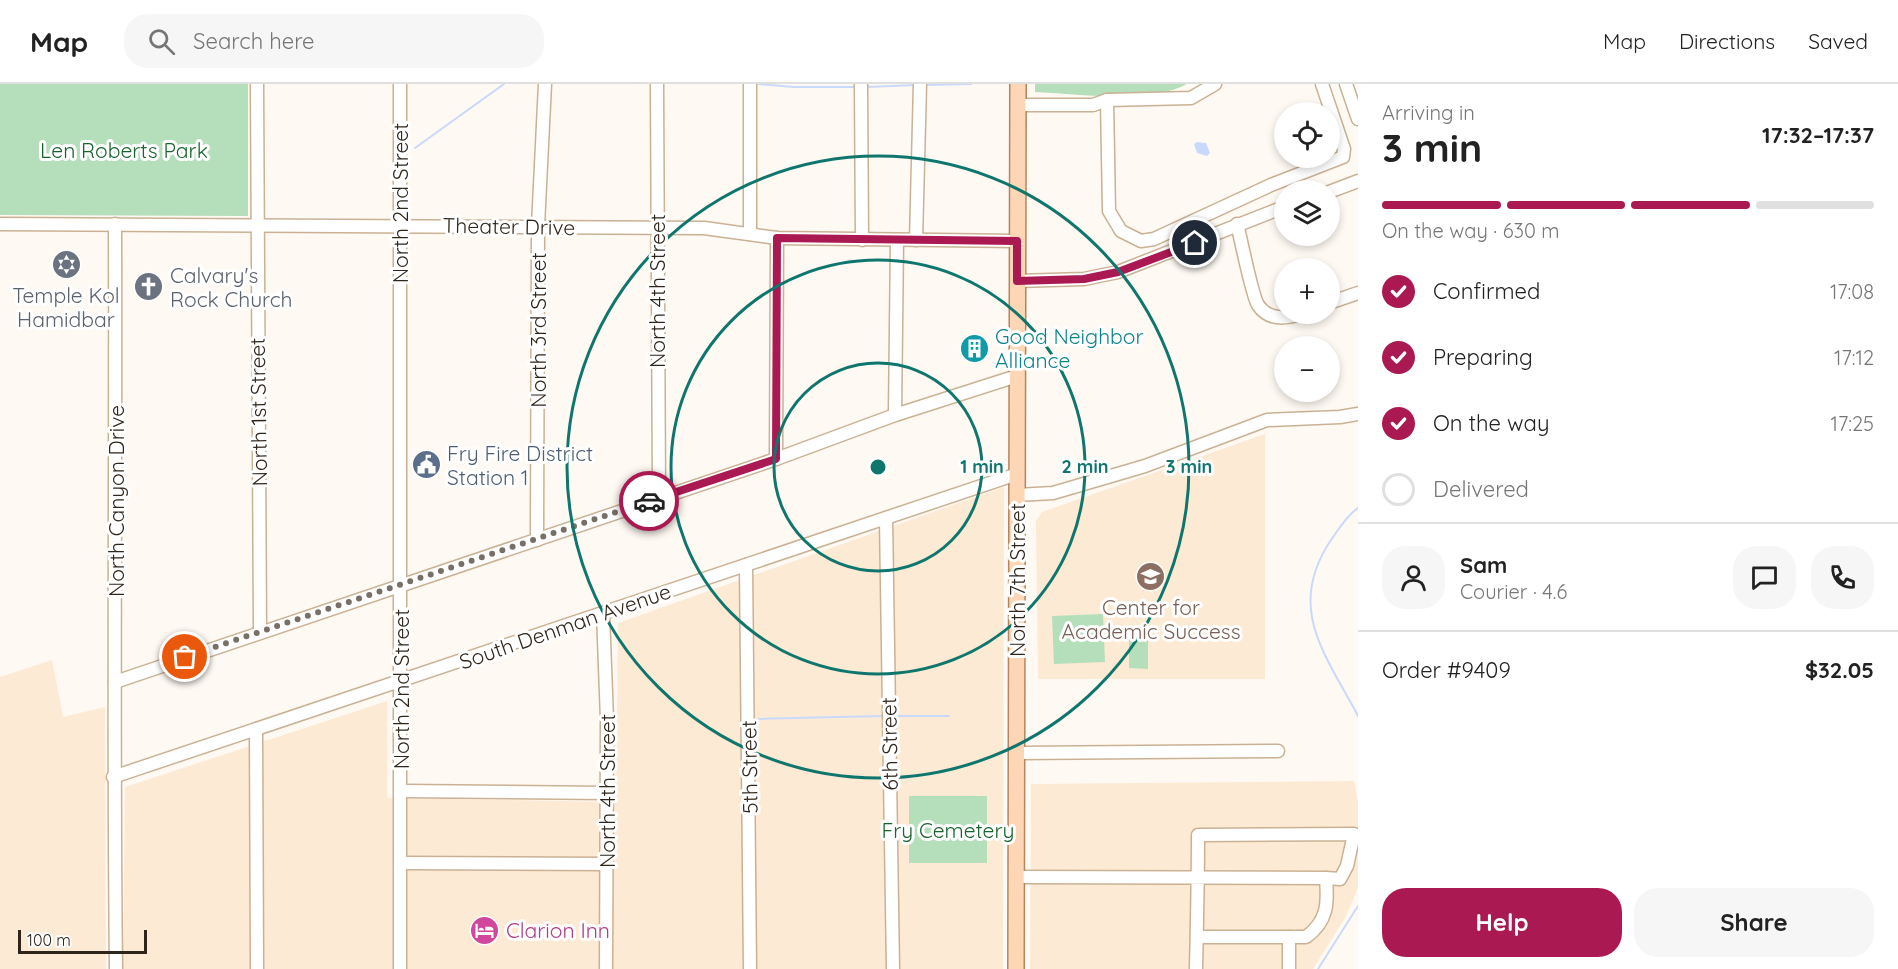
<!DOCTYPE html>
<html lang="en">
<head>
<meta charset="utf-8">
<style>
	body { margin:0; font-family:Quicksand,sans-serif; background:#f6f6f6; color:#222; height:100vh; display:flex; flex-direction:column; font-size:22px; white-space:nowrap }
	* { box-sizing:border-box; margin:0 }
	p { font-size:20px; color:#767676 }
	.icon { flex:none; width:33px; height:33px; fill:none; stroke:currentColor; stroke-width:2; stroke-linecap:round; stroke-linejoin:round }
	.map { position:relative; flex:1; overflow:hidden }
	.drawer { display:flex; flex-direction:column; background:#fff; width:540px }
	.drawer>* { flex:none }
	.fabs { position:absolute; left:1274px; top:18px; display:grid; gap:12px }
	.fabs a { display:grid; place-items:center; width:66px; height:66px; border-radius:50%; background:#fff; box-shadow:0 3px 9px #0003; font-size:30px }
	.scale { position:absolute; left:18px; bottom:15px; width:129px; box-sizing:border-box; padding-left:6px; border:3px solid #2f251a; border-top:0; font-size:16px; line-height:21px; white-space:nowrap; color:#2f251a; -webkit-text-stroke:4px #fff; paint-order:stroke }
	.pin { position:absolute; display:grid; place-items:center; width:51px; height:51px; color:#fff; margin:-26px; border:3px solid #fff; border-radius:50%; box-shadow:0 2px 6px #0007 }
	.courier { position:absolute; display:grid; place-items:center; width:60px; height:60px; margin:-30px; border:4px solid #aa1951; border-radius:50%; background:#fff; color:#222; box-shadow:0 2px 8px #0007 }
	.head em { font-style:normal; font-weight:700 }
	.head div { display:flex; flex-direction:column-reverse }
	.head { display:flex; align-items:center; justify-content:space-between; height:102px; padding:0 24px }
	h1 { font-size:39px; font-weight:700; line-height:45px }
	.bar { display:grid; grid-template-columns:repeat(4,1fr); gap:9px 6px; align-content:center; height:72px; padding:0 24px }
	.bar i { height:8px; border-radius:4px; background:#e0e0e0 }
	.bar .on { background:#aa1951 }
	.bar p { grid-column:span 4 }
	.line { display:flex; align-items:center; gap:15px; padding:0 24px; border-top:2px solid #e0e0e0 }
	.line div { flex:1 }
	.round { display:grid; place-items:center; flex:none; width:63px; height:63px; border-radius:24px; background:#f6f6f6 }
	ol { padding:0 24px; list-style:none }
	li { display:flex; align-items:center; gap:18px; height:66px }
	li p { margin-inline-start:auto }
	li .icon { padding:6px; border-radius:50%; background:#aa1951; color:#fff; stroke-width:4 }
	li:last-child { color:#767676 }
	li i { width:33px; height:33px; border:3px solid #e0e0e0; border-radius:50% }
	.action { display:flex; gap:12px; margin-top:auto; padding:12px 24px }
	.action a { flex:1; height:69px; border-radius:24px; background:#aa1951; color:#fff; font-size:24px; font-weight:700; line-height:69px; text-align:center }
	.action a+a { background:#f6f6f6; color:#222 }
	header { display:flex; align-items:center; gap:36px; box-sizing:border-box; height:84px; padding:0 30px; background:#fff; border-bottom:2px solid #e0e0e0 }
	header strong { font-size:28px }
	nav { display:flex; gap:33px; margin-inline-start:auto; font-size:21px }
	.search { width:420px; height:54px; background:#f6f6f6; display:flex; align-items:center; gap:15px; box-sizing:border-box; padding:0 21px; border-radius:24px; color:#767676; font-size:22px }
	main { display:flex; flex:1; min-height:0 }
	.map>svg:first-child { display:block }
	.built { fill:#fdead4 }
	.green { fill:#b5deba }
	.water { fill:#c9d9fb }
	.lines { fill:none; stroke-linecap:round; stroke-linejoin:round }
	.stream { stroke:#c9d9fb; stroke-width:2 }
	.minor-casing { stroke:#cab194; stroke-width:15 }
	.major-casing { stroke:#b3865f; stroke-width:18 }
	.minor { stroke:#fff; stroke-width:12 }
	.major { stroke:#fcd6b5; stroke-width:15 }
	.done { stroke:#786f66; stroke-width:6; stroke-dasharray:0 10.8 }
	.route { stroke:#aa1951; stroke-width:8 }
	.ring { fill:none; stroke:#0f766e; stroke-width:3 }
	.labels { text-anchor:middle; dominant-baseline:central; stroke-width:6; stroke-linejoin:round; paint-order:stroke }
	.park-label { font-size:21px; fill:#19642c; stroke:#fff }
	.street-label { font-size:21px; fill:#2f251a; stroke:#fff }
	.worship-label { font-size:21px; fill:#5b616d; stroke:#fff; text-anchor:start }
	.culture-label { font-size:21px; fill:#0d838f; stroke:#fff; text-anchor:start }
	.service-label { font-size:21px; fill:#4e5e75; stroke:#fff; text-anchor:start }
	.education-label { font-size:21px; fill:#785e54; stroke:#fff }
	.hotel-label { font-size:21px; fill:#b23c85; stroke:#fff; text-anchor:start }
	.centre { fill:#0f766e; stroke:#fff; stroke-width:3 }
	.ring-label { font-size:18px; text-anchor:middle; font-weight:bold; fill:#0f766e; stroke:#fff; stroke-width:6; stroke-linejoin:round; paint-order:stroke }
</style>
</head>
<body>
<header>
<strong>Map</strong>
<div class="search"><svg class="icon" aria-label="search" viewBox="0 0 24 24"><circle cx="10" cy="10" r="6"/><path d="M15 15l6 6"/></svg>Search here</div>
<nav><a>Map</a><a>Directions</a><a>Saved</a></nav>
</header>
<main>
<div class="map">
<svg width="1358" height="885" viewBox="0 0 1358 885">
	<rect width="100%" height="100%" fill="#fff9f3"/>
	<g class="built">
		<path d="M 1265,350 L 1265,595 L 1038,595 L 1036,437 L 1042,428 Z"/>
		<path d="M 1004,403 L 1003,885 L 123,885 L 125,703 L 387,617 L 387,714 L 616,718 L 618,539 Z"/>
		<path d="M 52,576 L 63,633 L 105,623 L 106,885 L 0,885 L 0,593 Z"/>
		<path d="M 1354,697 L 1358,719 L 1358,804 L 1345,834 L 1313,885 L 1030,885 L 1031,700 Z"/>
	</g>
	<g class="green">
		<path d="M 0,0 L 248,0 L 248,132 L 0,131 Z"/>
		<path d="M 1035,0 L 1187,0 C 1151,20 1076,10 1035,8 Z"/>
		<path d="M 1103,530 L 1105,578 L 1054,580 L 1052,532 Z"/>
		<path d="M 1129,552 L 1148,552 L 1148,585 L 1129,584 Z"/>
		<rect x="909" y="712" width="78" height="67"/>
	</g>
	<path class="water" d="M 1197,58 L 1206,59 L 1210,69 L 1207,72 L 1197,69 L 1194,60 Z"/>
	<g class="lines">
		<g class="stream">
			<path d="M 758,0 L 794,3 L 857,3"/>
			<path d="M 926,1 L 971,0"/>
			<path d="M 866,3 L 917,1"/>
			<path d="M 415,64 L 504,0"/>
			<path d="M 1358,424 C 1347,431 1338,446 1331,456 C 1285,524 1326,571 1358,632"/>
			<path d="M 892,632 L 949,632"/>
			<path d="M 751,635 L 883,632"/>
			<path d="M 1318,885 L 1358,822"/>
		</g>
		<defs>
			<g id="minor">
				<path d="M 257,0 L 260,548"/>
				<path d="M 400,0 L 400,885"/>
				<path d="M 657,0 L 659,413"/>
				<path d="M 861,0 L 862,156"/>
				<path d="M 1346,0 L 1358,35"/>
				<path d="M 1107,16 L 1109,127 L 1121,147 L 1141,157 L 1154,155 L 1271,101 L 1343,73 L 1344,65 L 1322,0"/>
				<path d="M 1018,21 L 1093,21 L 1107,16 L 1191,14 L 1215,0"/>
				<path d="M 1329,108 L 1358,97"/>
				<path d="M 0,140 L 704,144 L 777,154 L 1017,157"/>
				<path d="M 115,140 C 116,388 113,637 116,885"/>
				<path d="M 1237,140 C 1241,155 1252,212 1258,221 C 1268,236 1285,235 1300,230"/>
				<path d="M 750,150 L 750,0"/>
				<path d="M 916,156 L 920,0"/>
				<path d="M 1017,197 L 1084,195 L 1118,188 L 1284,123"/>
				<path d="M 1329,219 L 1358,209"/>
				<path d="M 895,331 L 897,156"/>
				<path d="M 776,375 L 777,154"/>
				<path d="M 1017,411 L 1053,409 L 1145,382 L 1267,336 L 1340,333 L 1358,330"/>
				<path d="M 886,434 L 893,885"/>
				<path d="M 537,456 L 538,142 L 545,0"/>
				<path d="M 746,481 L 750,885"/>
				<path d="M 603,529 L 607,636 L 606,885"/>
				<path d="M 115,598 L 776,375 L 895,331 L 1017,292"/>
				<path d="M 256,645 L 257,885"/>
				<path d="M 1017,669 L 1278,667"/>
				<path d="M 113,693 L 1017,390"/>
				<path d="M 402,707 L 607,709"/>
				<path d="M 402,779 L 607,780"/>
				<path d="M 1016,793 L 1326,794 L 1340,795 L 1347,782 L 1354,750 L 1198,751 C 1198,796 1197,840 1196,885"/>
				<path d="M 1197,853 L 1306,853 C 1328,837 1328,819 1326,794"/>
				<path d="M 1289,885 L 1289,853"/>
			</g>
			<path id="major" d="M 1016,885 L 1018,0"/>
		</defs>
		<use href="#minor" class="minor-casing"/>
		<use href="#major" class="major-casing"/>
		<use href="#minor" class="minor"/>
		<use href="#major" class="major"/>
	</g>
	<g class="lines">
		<path class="done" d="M 185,573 L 649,417"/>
		<path class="route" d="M 649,417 L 776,375 L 777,154 L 1017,157 L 1017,197 L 1084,195 L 1118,188 L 1195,159"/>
	</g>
	<g class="ring">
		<circle cx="878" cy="383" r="104"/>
		<circle cx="878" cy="383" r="207"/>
		<circle cx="878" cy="383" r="311"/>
	</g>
	<defs>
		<symbol id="synagogue-disc" viewBox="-11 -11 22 22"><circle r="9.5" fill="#6b7280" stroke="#fff"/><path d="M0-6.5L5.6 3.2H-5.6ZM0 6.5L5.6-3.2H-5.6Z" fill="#fff"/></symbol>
		<symbol id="church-disc" viewBox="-11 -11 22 22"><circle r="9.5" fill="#6b7280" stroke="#fff"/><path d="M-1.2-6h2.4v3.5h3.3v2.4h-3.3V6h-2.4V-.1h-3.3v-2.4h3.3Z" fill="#fff"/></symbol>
		<symbol id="building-disc" viewBox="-11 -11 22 22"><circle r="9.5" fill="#0f9aa8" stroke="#fff"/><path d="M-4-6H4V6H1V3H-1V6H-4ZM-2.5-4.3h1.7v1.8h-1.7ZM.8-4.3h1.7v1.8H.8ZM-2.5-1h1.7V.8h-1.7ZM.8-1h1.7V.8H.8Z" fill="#fff"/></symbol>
		<symbol id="civic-disc" viewBox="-11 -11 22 22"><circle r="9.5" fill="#5c6f8a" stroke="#fff"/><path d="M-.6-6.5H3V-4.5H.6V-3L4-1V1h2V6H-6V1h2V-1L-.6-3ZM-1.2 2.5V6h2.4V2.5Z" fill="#fff"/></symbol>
		<symbol id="school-disc" viewBox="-11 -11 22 22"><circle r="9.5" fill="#8d6e63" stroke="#fff"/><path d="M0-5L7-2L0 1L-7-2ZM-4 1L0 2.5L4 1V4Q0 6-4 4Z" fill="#fff"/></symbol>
		<symbol id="hotel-disc" viewBox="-11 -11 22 22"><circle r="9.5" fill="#d1479c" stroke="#fff"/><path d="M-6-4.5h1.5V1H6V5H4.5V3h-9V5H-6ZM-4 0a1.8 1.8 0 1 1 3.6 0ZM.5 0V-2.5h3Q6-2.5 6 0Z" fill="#fff"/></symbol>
	</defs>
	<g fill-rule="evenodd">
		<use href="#synagogue-disc" x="50" y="164" width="33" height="33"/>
		<use href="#church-disc" x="132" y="186" width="33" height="33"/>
		<use href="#building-disc" x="958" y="248" width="33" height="33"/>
		<use href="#civic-disc" x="410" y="364" width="33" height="33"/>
		<use href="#school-disc" x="1134" y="476" width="33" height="33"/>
		<use href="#hotel-disc" x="468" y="830" width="33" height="33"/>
	</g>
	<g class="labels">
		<g class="park-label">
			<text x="124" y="66">Len Roberts Park</text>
			<text x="948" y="746">Fry Cemetery</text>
		</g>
		<g class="street-label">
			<text transform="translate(400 119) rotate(-90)">North 2nd Street</text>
			<text transform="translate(509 142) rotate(1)">Theater Drive</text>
			<text transform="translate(657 207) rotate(-90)">North 4th Street</text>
			<text transform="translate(538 246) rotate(-90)">North 3rd Street</text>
			<text transform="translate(258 328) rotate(-91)">North 1st Street</text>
			<text transform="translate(116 417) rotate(-90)">North Canyon Drive</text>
			<text transform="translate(1017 496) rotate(-90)">North 7th Street</text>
			<text transform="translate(565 542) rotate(-19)">South Denman Avenue</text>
			<text transform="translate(401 605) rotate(-90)">North 2nd Street</text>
			<text transform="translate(889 660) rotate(-91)">6th Street</text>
			<text transform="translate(749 683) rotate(-91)">5th Street</text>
			<text transform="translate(607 707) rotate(-90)">North 4th Street</text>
		</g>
		<g class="worship-label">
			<text x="170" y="191">Calvary's<tspan x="170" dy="24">Rock Church</tspan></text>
			<text x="66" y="211" text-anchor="middle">Temple Kol<tspan x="66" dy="24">Hamidbar</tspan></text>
		</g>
		<g class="culture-label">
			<text x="995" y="252">Good Neighbor<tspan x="995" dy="24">Alliance</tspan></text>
		</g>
		<g class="service-label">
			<text x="447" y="369">Fry Fire District<tspan x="447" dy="24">Station 1</tspan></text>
		</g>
		<g class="education-label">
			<text x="1151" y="523">Center for<tspan x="1151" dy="24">Academic Success</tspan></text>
		</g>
		<g class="hotel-label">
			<text x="506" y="846">Clarion Inn</text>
		</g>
	</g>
	<circle cx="878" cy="383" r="9" class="centre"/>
	<g class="ring-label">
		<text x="982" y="389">1 min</text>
		<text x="1085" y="389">2 min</text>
		<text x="1189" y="389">3 min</text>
	</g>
</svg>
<div class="fabs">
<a><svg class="icon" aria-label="locate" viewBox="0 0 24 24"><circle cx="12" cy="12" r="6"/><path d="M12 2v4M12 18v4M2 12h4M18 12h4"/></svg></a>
<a><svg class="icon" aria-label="layers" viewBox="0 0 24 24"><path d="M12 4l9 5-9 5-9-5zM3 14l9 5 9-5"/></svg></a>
<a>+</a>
<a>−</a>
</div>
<div class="scale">100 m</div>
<div class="pin" style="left:185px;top:573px;background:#ea580c"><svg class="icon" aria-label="bag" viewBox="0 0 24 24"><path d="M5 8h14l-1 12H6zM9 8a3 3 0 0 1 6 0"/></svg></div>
<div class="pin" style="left:1195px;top:159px;background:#1f2937"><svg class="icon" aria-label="home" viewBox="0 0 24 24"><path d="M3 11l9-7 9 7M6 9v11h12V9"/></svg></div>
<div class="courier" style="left:649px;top:417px"><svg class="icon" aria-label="car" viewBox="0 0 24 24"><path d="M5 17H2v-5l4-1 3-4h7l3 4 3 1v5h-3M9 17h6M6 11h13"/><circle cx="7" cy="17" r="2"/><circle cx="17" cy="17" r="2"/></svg></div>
</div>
<section class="drawer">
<div class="head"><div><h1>3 min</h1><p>Arriving in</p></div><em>17:32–17:37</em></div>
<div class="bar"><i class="on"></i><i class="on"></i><i class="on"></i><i></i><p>On the way · 630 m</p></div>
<ol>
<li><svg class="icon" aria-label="check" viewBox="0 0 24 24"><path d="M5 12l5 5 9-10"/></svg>Confirmed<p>17:08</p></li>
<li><svg class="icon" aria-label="check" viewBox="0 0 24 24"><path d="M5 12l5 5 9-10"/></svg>Preparing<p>17:12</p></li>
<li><svg class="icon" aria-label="check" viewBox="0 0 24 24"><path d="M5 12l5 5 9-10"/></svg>On the way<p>17:25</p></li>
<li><i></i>Delivered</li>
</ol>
<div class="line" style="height:108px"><a class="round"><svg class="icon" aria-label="person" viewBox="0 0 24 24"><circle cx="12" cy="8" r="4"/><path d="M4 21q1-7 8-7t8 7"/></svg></a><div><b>Sam</b><p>Courier · 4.6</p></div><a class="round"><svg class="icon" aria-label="chat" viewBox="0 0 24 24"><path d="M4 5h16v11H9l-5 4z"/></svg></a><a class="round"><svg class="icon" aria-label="phone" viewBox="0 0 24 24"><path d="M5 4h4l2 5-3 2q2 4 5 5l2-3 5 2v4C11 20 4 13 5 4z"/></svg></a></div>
<div class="line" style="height:78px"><div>Order #9409</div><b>$32.05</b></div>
<div class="action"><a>Help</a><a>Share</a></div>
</section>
</main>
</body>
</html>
